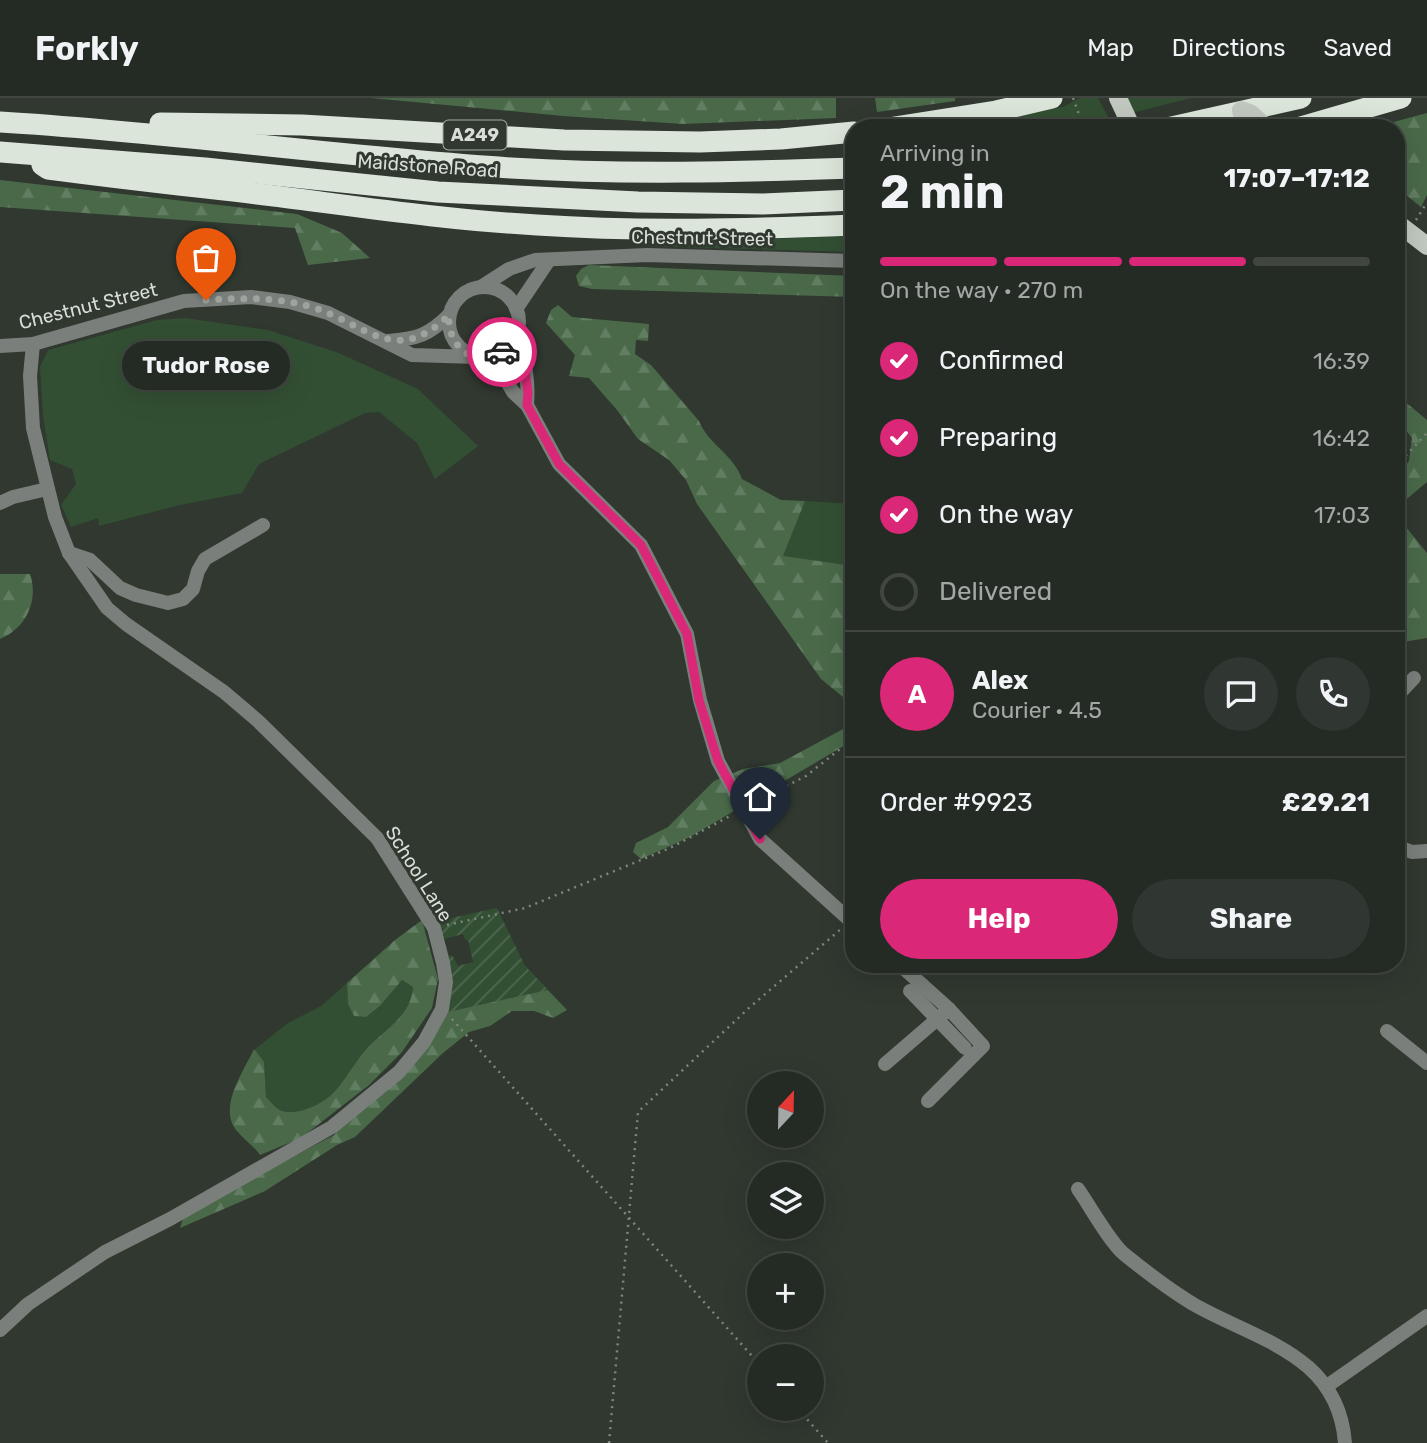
<!DOCTYPE html>
<html lang="en">
<head>
<meta charset="utf-8">
<style>
	body { margin:0; font-family:Rubik,sans-serif; background:#303631; color:#f1f3f6; height:100vh; display:flex; flex-direction:column; font-size:26px; white-space:nowrap }
	* { box-sizing:border-box; margin:0 }
	p { font-size:23px; color:#a3a7a6 }
	.icon { flex:none; width:38px; height:38px; fill:none; stroke:currentColor; stroke-width:2; stroke-linecap:round; stroke-linejoin:round }
	.map { position:relative; flex:1; overflow:hidden }
	.drawer { position:absolute; left:845px; top:21px; width:560px; height:854px; display:flex; flex-direction:column; background:#242a24; border-radius:28px; box-shadow:0 7px 28px #0002,0 0 0 2px #414641 }
	.drawer>* { flex:none }
	.needle { width:46px; rotate:22deg }
	.buttons { position:absolute; left:747px; top:973px; display:grid; gap:14px }
	.buttons a { display:grid; place-items:center; width:77px; height:77px; border-radius:50%; background:#242a24; box-shadow:0 7px 28px #0002,0 0 0 2px #414641; font-size:35px }
	.pin { position:absolute; display:grid; place-items:center; width:60px; height:60px; color:#fff; margin:-72px -30px; border-radius:50% 50% 50% 0; rotate:-45deg; box-shadow:0 0 7px #0007 }
	.pin .icon { rotate:45deg }
	.courier { position:absolute; display:grid; place-items:center; width:70px; height:70px; margin:-35px; border:5px solid #db2777; border-radius:50%; background:#fff; color:#222; box-shadow:0 2px 9px #0007 }
	.bubble { position:absolute; height:49px; border-radius:24px; background:#242a24; box-shadow:0 7px 28px #0002,0 0 0 2px #414641; font-size:23px; font-weight:700; line-height:49px; text-align:center }
	.headline em { font-style:normal; font-weight:700 }
	.headline div { display:flex; flex-direction:column-reverse }
	.headline { display:flex; align-items:center; justify-content:space-between; height:119px; padding:0 35px }
	h1 { font-size:46px; font-weight:700; line-height:52px }
	.bar { display:grid; grid-template-columns:repeat(4,1fr); gap:10px 7px; align-content:center; height:84px; padding:0 35px }
	.bar i { height:9px; border-radius:5px; background:#414641 }
	.bar .active { background:#db2777 }
	.bar p { grid-column:span 4 }
	.line { display:flex; align-items:center; gap:18px; padding:0 35px; border-top:2px solid #414641 }
	.line div { flex:1 }
	.round { display:grid; place-items:center; flex:none; width:74px; height:74px; border-radius:37px; background:#303631 }
	ol { padding:0 35px; list-style:none }
	li { display:flex; align-items:center; gap:21px; height:77px }
	li p { margin-inline-start:auto }
	li .icon { padding:7px; border-radius:50%; background:#db2777; color:#fff; stroke-width:4 }
	li:last-child { color:#a3a7a6 }
	li i { width:38px; height:38px; border:4px solid #414641; border-radius:50% }
	.action { display:flex; gap:14px; margin-top:auto; padding:14px 35px }
	.action a { flex:1; height:80px; border-radius:42px; background:#db2777; color:#fff; font-size:28px; font-weight:700; line-height:80px; text-align:center }
	.action a+a { background:#303631; color:#f1f3f6 }
	header { display:flex; align-items:center; gap:42px; box-sizing:border-box; height:98px; padding:0 35px; background:#242a24; border-bottom:2px solid #414641 }
	header strong { font-size:33px }
	nav { display:flex; gap:38px; margin-inline-start:auto; font-size:24px }
	.map>svg:first-child { display:block }
	.grass { fill:#324f33 }
	.forest { fill:url(#forest-firs) }
	.garden { fill:url(#garden-furrows); fill-rule:evenodd }
	.lines { fill:none; stroke-linecap:round; stroke-linejoin:round }
	.path { stroke:#7f857f; stroke-width:2.5; stroke-dasharray:2 5; stroke-linecap:butt }
	.minor { stroke:#7b7f7b; stroke-width:14 }
	.major { stroke:#c0c8bf; stroke-width:18 }
	.highway { stroke:#dbe5da; stroke-width:21 }
	.major-bridge { stroke:#c0c8bf; stroke-width:18 }
	.done { stroke:#9da39d; stroke-width:7; stroke-dasharray:0 12.6 }
	.route { stroke:#db2777; stroke-width:9 }
	.labels { text-anchor:middle; dominant-baseline:central; stroke-width:6; stroke-linejoin:round; paint-order:stroke }
	.shield { fill:#303830; stroke:#a6aca6; stroke-width:2 }
	.shield-label { font-size:18px; font-weight:bold; fill:#d8ddd8 }
	.street-label { font-size:19px; fill:#d8ddd8; stroke:#303830 }
</style>
</head>
<body>
<header>
<strong>Forkly</strong>
<nav><a>Map</a><a>Directions</a><a>Saved</a></nav>
</header>
<div class="map">
<svg width="1427" height="1345" viewBox="0 0 1427 1345">
	<defs>
		<pattern id="forest-firs" width="22" height="20" patternUnits="userSpaceOnUse" patternTransform="scale(1.75)"><rect width="22" height="20" fill="#496949"/><path d="M5 1l3.5 6h-7zM16 11l3.5 6h-7z" fill="#627e62"/></pattern>
		<pattern id="garden-furrows" width="10" height="10" patternUnits="userSpaceOnUse" patternTransform="scale(1.75)"><rect width="10" height="10" fill="#324f33"/><path d="M-1 1l2-2M0 10L10 0M9 11l2-2" fill="none" stroke="#4f6850"/></pattern>
	</defs>
	<rect width="100%" height="100%" fill="#303830"/>
	<g class="grass">
		<path d="M 1080,0 L 1098,0 L 1111,24 L 1073,30 L 927,30 L 1063,9 Z"/>
		<path d="M 1122,0 L 1191,0 L 1128,16 Z"/>
		<path d="M 854,137 L 854,154 L 640,148 Z"/>
		<path d="M 185,220 L 268,232 L 339,255 L 418,291 L 478,348 L 435,381 L 417,345 L 379,314 L 365,315 L 259,366 L 242,395 L 180,407 L 99,428 L 98,420 L 71,429 L 61,407 L 76,386 L 72,371 L 50,362 L 43,318 L 40,269 L 48,252 L 157,222 Z"/>
		<path d="M 805,403 L 854,406 L 854,469 L 782,459 Z"/>
		<path d="M 402,882 L 413,889 C 411,917 387,930 369,948 C 356,962 348,978 336,992 C 325,1005 299,1018 282,1013 C 276,1011 271,1004 266,999 L 264,965 L 254,952 L 288,925 L 321,908 L 347,885 L 348,906 L 354,918 L 366,919 L 380,908 Z"/>
	</g>
	<g class="forest">
		<path d="M 371,0 L 836,0 L 836,20 L 683,26 L 563,18 Z"/>
		<path d="M 875,0 L 955,0 L 955,3 L 877,14 Z"/>
		<path d="M 1427,15 L 1427,97 L 1421,109 L 1406,97 L 1397,98 L 1396,30 L 1371,30 Z"/>
		<path d="M 0,82 L 297,116 L 342,135 L 370,160 L 308,167 L 295,130 L 0,109 Z"/>
		<path d="M 589,167 L 854,178 L 854,199 L 592,191 L 579,188 L 576,178 L 581,171 Z"/>
		<path d="M 558,207 L 572,219 L 649,226 L 648,243 L 636,242 L 635,256 L 651,267 L 699,323 C 708,346 734,357 742,381 L 781,402 L 805,403 L 783,458 L 853,468 L 854,608 L 821,581 L 697,406 L 686,382 L 669,362 L 638,341 L 617,312 L 589,280 L 569,278 L 575,257 L 546,225 L 551,212 Z"/>
		<path d="M 1397,297 L 1427,322 L 1427,384 L 1397,409 L 1397,379 L 1409,363 L 1412,340 L 1397,321 Z"/>
		<path d="M 1397,418 L 1427,455 L 1427,540 L 1403,544 L 1397,533 Z"/>
		<path d="M 0,476 L 30,476 C 39,503 26,530 0,541 Z"/>
		<path d="M 845,630 L 851,635 L 852,643 L 690,739 L 641,761 L 633,754 L 636,745 L 668,729 L 714,683 L 743,671 L 780,665 Z"/>
		<path d="M 422,822 L 438,881 L 432,910 L 402,954 L 369,987 L 301,1040 L 260,1057 C 254,1048 244,1042 237,1033 C 217,1010 244,973 254,951 L 264,964 L 266,999 C 271,1004 276,1011 282,1013 C 299,1018 325,1005 336,992 C 348,978 356,962 369,948 C 387,930 411,917 413,889 L 402,882 L 380,908 L 366,919 L 354,918 L 348,906 L 347,885 L 395,842 Z"/>
		<path d="M 525,868 L 567,912 L 553,920 L 534,913 L 512,913 L 490,928 L 469,934 L 443,955 L 355,1039 L 337,1047 L 265,1093 L 180,1130 L 184,1117 L 334,1037 L 448,914 Z"/>
	</g>
	<path class="garden" d="M 497,810 L 525,868 L 548,892 L 448,914 L 437,823 ZM 463,836 L 465,842 L 468,842 L 473,864 L 458,868 L 452,857 L 449,858 L 444,841 Z"/>
	<g class="lines">
		<g class="path">
			<path d="M 1073,0 L 1084,30"/>
			<path d="M 1416,122 L 1427,104"/>
			<path d="M 1396,368 L 1427,335"/>
			<path d="M 755,704 L 806,678 L 854,640"/>
			<path d="M 447,827 L 525,810 L 670,750 L 730,718"/>
			<path d="M 452,921 L 760,1267"/>
			<path d="M 798,1311 L 828,1345"/>
			<path d="M 609,1345 L 638,1014 L 750,909 L 841,831"/>
		</g>
		<g class="minor">
			<circle cx="484" cy="224" r="35"/>
			<path d="M 481,189 L 509,171 L 535,162 L 647,157 L 854,163"/>
			<path d="M 516,211 L 549,162"/>
			<path d="M 517,237 C 524,258 529,285 527,307"/>
			<path d="M 388,243 C 417,241 429,237 449,217"/>
			<path d="M 0,248 L 33,246 L 184,203 L 251,199 L 290,204 L 328,215 L 412,257 L 477,259"/>
			<path d="M 488,259 L 502,275 L 513,294 L 527,307 L 559,366 L 641,447 L 687,536 L 700,602 L 718,663 L 760,741 L 854,826"/>
			<path d="M 0,405 L 13,399 L 47,391"/>
			<path d="M 69,455 L 90,462 L 120,490 L 136,497 L 168,505 L 183,501 L 193,491 L 198,473 L 205,461 L 263,427"/>
			<path d="M 1396,599 L 1414,580"/>
			<path d="M 1396,748 L 1412,754 L 1427,753"/>
			<path d="M 899,866 L 949,911 L 983,948 L 928,1003"/>
			<path d="M 910,893 L 965,950"/>
			<path d="M 1387,933 L 1427,965"/>
			<path d="M 885,966 L 949,911"/>
			<path d="M 1078,1091 C 1090,1108 1109,1143 1124,1156 C 1145,1173 1170,1192 1193,1206 C 1258,1243 1338,1256 1345,1345"/>
			<path d="M 0,1232 L 28,1206 L 105,1154 L 170,1121 L 332,1029 L 399,974 L 424,944 L 442,911 L 446,884 L 443,865 L 434,830 L 377,740 L 258,623 L 224,594 L 126,526 L 107,510 L 69,455 L 55,419 L 33,330 L 30,278 L 33,246"/>
			<path d="M 1327,1288 L 1427,1218"/>
		</g>
		<g class="major">
			<path d="M 1118,0 L 1132,30"/>
			<path d="M 1396,124 L 1427,148"/>
		</g>
		<g class="highway">
			<path d="M 0,24 C 171,34 340,59 511,70 C 625,77 740,74 854,70"/>
			<path d="M 160,25 L 302,27 L 564,42 L 700,44 L 781,41 L 854,34"/>
			<path d="M 888,30 L 996,13 L 1052,0"/>
			<path d="M 1167,30 L 1301,0"/>
			<path d="M 1297,30 L 1401,0"/>
			<path d="M 0,54 L 205,70 L 438,94 L 638,104 L 763,106 L 854,102"/>
			<path d="M 42,67 L 48,71 C 123,81 198,89 274,98 C 361,109 448,122 537,127 C 642,134 748,131 854,127"/>
		</g>
		<path class="major-bridge" d="M 1245,30 L 1241,12 L 1250,15 L 1267,30"/>
	</g>
	<g class="lines">
		<path class="done" d="M 206,202 C 241,200 274,199 308,208 C 365,224 394,271 449,217 C 447,247 472,271 502,254"/>
		<path class="route" d="M 502,254 L 512,245 L 517,237 L 522,250 L 528,295 L 527,307 L 559,366 L 641,447 L 687,536 L 699,602 L 718,663 L 760,741"/>
	</g>
	<g class="labels">
		<rect class="shield" x="443.5" y="22.5" width="63" height="29" rx="5"/>
		<g class="shield-label">
			<text x="475" y="37">A249</text>
		</g>
		<g class="street-label">
			<text transform="translate(428 68) rotate(4)">Maidstone Road</text>
			<text transform="translate(702 140) rotate(1)">Chestnut Street</text>
			<text transform="translate(88 208) rotate(-14)">Chestnut Street</text>
			<text transform="translate(419 776) rotate(58)">School Lane</text>
		</g>
	</g>
</svg>
<div class="buttons">
<a><svg class="needle" viewBox="-14 -14 28 28"><path d="M0-13l5 13h-10z" fill="#e53935"/><path d="M0 13l5-13h-10z" fill="#a3a7a6"/></svg></a>
<a><svg class="icon" aria-label="layers" viewBox="0 0 24 24"><path d="M12 4l9 5-9 5-9-5zM3 14l9 5 9-5"/></svg></a>
<a>+</a>
<a>−</a>
</div>
<div class="pin" style="left:206px;top:202px;background:#ea580c"><svg class="icon" aria-label="bag" viewBox="0 0 24 24"><path d="M5 8h14l-1 12H6zM9 8a3 3 0 0 1 6 0"/></svg></div>
<div class="pin" style="left:760px;top:741px;background:#1f2937"><svg class="icon" aria-label="home" viewBox="0 0 24 24"><path d="M3 11l9-7 9 7M6 9v11h12V9"/></svg></div>
<div class="courier" style="left:502px;top:254px"><svg class="icon" aria-label="car" viewBox="0 0 24 24"><path d="M5 17H2v-5l4-1 3-4h7l3 4 3 1v5h-3M9 17h6M6 11h13"/><circle cx="7" cy="17" r="2"/><circle cx="17" cy="17" r="2"/></svg></div>
<div class="bubble" style="left:122px;top:243px;width:168px">Tudor Rose</div>
<section class="drawer">
<div class="headline"><div><h1>2 min</h1><p>Arriving in</p></div><em>17:07–17:12</em></div>
<div class="bar"><i class="active"></i><i class="active"></i><i class="active"></i><i></i><p>On the way · 270 m</p></div>
<ol>
<li><svg class="icon" aria-label="check" viewBox="0 0 24 24"><path d="M5 12l5 5 9-10"/></svg>Confirmed<p>16:39</p></li>
<li><svg class="icon" aria-label="check" viewBox="0 0 24 24"><path d="M5 12l5 5 9-10"/></svg>Preparing<p>16:42</p></li>
<li><svg class="icon" aria-label="check" viewBox="0 0 24 24"><path d="M5 12l5 5 9-10"/></svg>On the way<p>17:03</p></li>
<li><i></i>Delivered</li>
</ol>
<div class="line" style="height:126px"><b class="round" style="background:#db2777;color:#fff">A</b><div><b>Alex</b><p>Courier · 4.5</p></div><a class="round"><svg class="icon" aria-label="chat" viewBox="0 0 24 24"><path d="M4 5h16v11H9l-5 4z"/></svg></a><a class="round"><svg class="icon" aria-label="phone" viewBox="0 0 24 24"><path d="M5 4h4l2 5-3 2q2 4 5 5l2-3 5 2v4C11 20 4 13 5 4z"/></svg></a></div>
<div class="line" style="height:91px"><div>Order #9923</div><b>£29.21</b></div>
<div class="action"><a>Help</a><a>Share</a></div>
</section>
</div>
</body>
</html>
